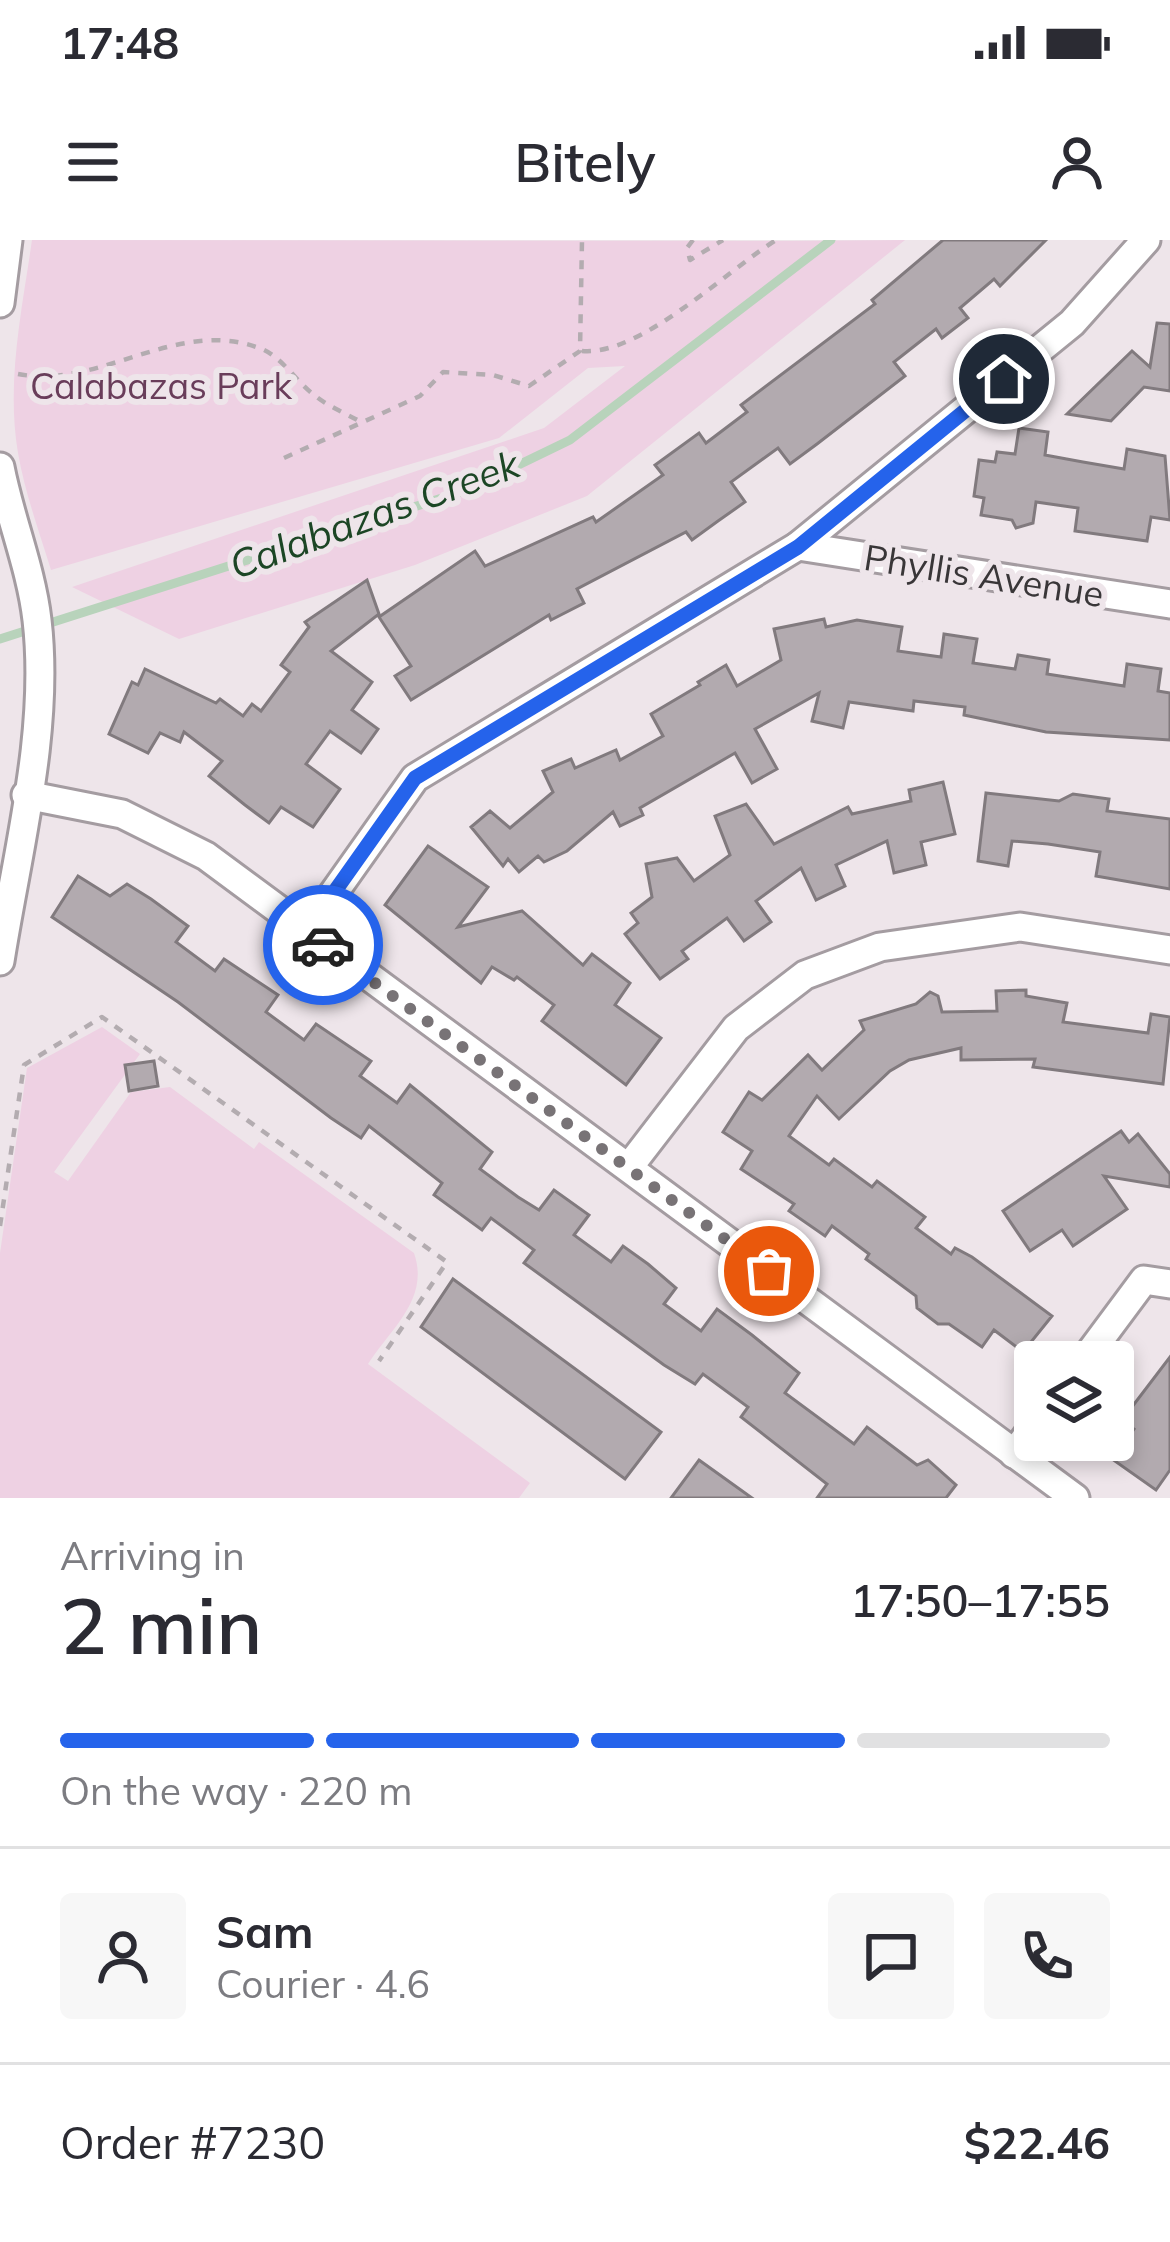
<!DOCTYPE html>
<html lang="en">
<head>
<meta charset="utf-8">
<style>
	body { margin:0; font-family:Mulish,sans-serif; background:#f7f7f7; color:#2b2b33; height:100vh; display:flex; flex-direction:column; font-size:45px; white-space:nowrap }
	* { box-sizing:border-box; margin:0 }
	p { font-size:39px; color:#7c7c81 }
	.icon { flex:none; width:66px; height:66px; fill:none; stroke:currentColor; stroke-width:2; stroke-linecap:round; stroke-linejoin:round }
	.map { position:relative; height:1258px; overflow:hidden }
	.sheet { display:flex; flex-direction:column; background:#fff; flex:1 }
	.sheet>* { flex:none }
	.tools { position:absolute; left:1014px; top:1101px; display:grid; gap:24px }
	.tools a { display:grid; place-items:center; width:120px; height:120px; border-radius:12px; background:#fff; box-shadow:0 6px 18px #0003; font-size:60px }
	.pin { position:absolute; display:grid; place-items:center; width:102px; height:102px; color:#fff; margin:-51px; border:6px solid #fff; border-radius:50%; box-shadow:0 3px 12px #0007 }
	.courier { position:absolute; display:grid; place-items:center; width:120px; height:120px; margin:-60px; border:9px solid #2563eb; border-radius:50%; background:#fff; color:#222; box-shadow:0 3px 15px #0007 }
	.overview em { font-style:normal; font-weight:600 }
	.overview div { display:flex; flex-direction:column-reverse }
	.overview { display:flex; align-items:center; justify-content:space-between; height:204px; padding:0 60px }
	h1 { font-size:78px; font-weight:600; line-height:90px }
	.bar { display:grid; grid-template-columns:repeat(4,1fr); gap:18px 12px; align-content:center; height:144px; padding:0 60px }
	.bar i { height:15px; border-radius:9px; background:#e1e1e2 }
	.bar .active { background:#2563eb }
	.bar p { grid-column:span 4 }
	.line { display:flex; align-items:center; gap:30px; padding:0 60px; border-top:3px solid #e1e1e2 }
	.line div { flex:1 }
	.round { display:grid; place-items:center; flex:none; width:126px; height:126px; border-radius:12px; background:#f7f7f7 }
	.status { display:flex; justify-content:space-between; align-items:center; height:84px; padding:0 60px; background:#fff; direction:ltr }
	.status svg { height:33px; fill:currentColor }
	header { display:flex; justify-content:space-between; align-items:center; height:156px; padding:0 60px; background:#fff; font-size:54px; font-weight:600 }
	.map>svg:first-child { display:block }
	.green { fill:#eed1e3 }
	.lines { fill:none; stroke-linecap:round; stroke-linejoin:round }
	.stream { stroke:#b8d3bb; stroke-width:9 }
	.building { fill:#b2aaaf; stroke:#817a7e; stroke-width:3 }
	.minor-casing { stroke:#a49ca1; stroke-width:33 }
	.path { stroke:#b3acb0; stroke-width:4.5; stroke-dasharray:9 9; stroke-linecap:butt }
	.minor { stroke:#fff; stroke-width:27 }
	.done { stroke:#787376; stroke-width:12; stroke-dasharray:0 21.6 }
	.route { stroke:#2563eb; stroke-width:15 }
	.labels { text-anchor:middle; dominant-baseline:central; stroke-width:12; stroke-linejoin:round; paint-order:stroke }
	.park-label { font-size:36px; fill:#693d5a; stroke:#eee5ea }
	.street-label { font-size:36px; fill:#393638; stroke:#eee5ea }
	.water-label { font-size:39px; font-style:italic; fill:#1c4625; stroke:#eee5ea }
</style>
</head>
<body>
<div class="status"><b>17:48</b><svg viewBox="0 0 49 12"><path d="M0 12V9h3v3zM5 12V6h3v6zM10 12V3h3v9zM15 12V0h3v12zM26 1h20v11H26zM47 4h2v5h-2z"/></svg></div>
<header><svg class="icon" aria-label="menu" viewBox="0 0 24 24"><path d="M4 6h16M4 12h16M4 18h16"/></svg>Bitely<svg class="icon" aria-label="person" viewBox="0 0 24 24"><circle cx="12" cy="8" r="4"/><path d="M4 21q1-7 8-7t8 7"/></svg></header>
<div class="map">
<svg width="1170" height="1258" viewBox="0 0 1170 1258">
	<rect width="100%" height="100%" fill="#eee5ea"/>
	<g class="green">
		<path d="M 32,0 L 793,1 L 905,0 L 587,256 L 415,325 L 179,399 L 72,347 L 544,188 L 625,126 L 588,128 L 499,198 L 51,330 C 39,291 25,253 18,213 C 6,142 22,70 32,0 Z"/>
		<path d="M 102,787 L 140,814 L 54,932 L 68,941 L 131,852 L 170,847 L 254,909 L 259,902 L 414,1013 C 430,1059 391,1088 368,1124 L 530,1243 L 519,1258 L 0,1258 L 0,1013 L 27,828 Z"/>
	</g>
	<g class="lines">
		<path class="stream" d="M 0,399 L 467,250 L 570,200 L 831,0"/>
	</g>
	<g class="building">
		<path d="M 943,0 L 1046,0 L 1000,46 L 994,39 L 960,68 L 968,78 L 942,98 L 936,89 L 894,122 L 905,136 L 817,204 L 790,224 L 778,208 L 731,242 L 745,262 L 718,281 L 692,300 L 686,292 L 577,349 L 584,363 L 551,380 L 549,375 L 411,460 L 395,436 L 411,426 L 379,377 L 475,311 L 485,326 L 593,277 L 596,282 L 663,235 L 655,225 L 699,193 L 706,203 L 747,172 L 741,165 L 875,64 L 872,60 Z"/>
		<path d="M 1157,83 L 1170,84 L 1170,151 L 1144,147 L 1111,181 L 1067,174 L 1132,111 L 1150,127 Z"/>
		<path d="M 1019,188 L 1048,192 L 1045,215 L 1083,222 L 1124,229 L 1127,209 L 1165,216 L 1170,280 L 1151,277 L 1147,301 L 1075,291 L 1078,268 L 1036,262 L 1033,283 L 1016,288 L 1012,280 L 981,275 L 984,258 L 974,256 L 979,220 L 995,222 L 997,212 L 1015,214 Z"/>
		<path d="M 367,340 L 379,374 L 331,411 L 372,442 L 352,470 L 378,489 L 361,513 L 330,491 L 306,524 L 340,549 L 313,587 L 281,567 L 269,583 L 245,565 L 209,536 L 222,521 L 184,492 L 180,502 L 160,493 L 148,513 L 109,494 L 132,442 L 138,445 L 145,429 L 216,463 L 220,459 L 243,476 L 252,464 L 261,471 L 290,432 L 281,425 L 309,387 L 305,382 Z"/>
		<path d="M 824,379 L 826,387 L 857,380 L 902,387 L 898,411 L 941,417 L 944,394 L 977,399 L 973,423 L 1015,429 L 1018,415 L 1049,420 L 1047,434 L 1124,446 L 1127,424 L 1161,429 L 1158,451 L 1170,453 L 1170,500 L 1046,492 L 964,475 L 965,467 L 914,461 L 913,471 L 849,462 L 843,488 L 812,481 L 819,453 L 755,489 L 777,529 L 752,543 L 735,513 L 640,568 L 643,575 L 620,586 L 613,572 L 567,611 L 544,622 L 538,616 L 519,632 L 508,619 L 503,626 L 471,587 L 490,571 L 510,588 L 553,552 L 543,531 L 571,519 L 575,528 L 616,510 L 620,520 L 663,496 L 651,474 L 700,445 L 698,442 L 726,425 L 737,446 L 781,420 L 774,389 Z"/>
		<path d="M 943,542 L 955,594 L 921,602 L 926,625 L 894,633 L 887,601 L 836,625 L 845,646 L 816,660 L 801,628 L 756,661 L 771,682 L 744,701 L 727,678 L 682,711 L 688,719 L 660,739 L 625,694 L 638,683 L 631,673 L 652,657 L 646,624 L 677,618 L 694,641 L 730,615 L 715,576 L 746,564 L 774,604 L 848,567 L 852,574 L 911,561 L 909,550 Z"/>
		<path d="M 986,553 L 1059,561 L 1073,554 L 1109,559 L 1107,571 L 1170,579 L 1170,649 L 1096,636 L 1100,612 L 1048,604 L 1012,601 L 1008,626 L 978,621 Z"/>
		<path d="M 428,606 L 488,647 L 458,687 L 522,671 L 583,725 L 592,714 L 630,743 L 615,765 L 661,798 L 626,845 L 542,781 L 554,765 L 517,737 L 514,740 L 492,727 L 481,743 L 385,665 Z"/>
		<path d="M 78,636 L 110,656 L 127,644 L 151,659 L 188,686 L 176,702 L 215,731 L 224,719 L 278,755 L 266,772 L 304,800 L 316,784 L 371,821 L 360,836 L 397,863 L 410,845 L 492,912 L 480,929 L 518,957 L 539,970 L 554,950 L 589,975 L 574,995 L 611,1022 L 623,1006 L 648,1024 L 676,1048 L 664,1064 L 701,1091 L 717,1069 L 752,1095 L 799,1133 L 785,1153 L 854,1204 L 867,1187 L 917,1225 L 928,1220 L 956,1245 L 946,1258 L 817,1258 L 827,1244 L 741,1177 L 748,1167 L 703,1134 L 695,1144 L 664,1125 L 524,1023 L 534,1010 L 491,978 L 482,990 L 434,955 L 442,943 L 369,886 L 361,898 L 331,878 L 178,762 L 52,677 Z"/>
		<path d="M 1026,750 L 1026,756 L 1067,763 L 1063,782 L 1148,793 L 1151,774 L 1170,777 L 1163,844 L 1033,827 L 1035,819 L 961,820 L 961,808 L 909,820 L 890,831 L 839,879 L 817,856 L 789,896 L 829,925 L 834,919 L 872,947 L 877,941 L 925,977 L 916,988 L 951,1014 L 955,1008 L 972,1017 L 1052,1076 L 1023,1112 L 994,1090 L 982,1107 L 949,1084 L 938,1084 L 917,1068 L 916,1056 L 866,1019 L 869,1014 L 832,986 L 825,996 L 789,971 L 794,964 L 741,929 L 752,911 L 723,892 L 749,852 L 762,860 L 808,815 L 822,830 L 864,790 L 860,781 L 916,764 L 930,752 L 938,756 L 942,772 L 997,771 L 996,751 Z"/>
		<path d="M 154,821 L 158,846 L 129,851 L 125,825 Z"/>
		<path d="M 1121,891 L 1129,902 L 1138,894 L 1170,934 L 1170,947 L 1104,936 L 1127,969 L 1073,1006 L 1062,990 L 1030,1011 L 1003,971 Z"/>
		<path d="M 453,1039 L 661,1192 L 625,1239 L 421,1087 Z"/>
		<path d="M 1170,1117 L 1170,1230 L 1156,1250 L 1112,1219 L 1134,1189 L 1122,1180 Z"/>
		<path d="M 699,1220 L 752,1258 L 671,1258 Z"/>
	</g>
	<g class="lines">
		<defs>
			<g id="minor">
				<path d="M 0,63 L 8,0"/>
				<path d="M 0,227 C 10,279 31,328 37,380 C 50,491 17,612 0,721"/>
				<path d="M 798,306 L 1170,364"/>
				<path d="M 26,555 L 122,574 L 206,616 L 1075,1258"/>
				<path d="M 306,692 L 415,538 L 798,306 L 1072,83 L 1146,0"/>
				<path d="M 629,927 L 736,788 L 805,735 L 880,707 L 1020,687 L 1170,710"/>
				<path d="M 1083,1122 L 1144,1040 L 1170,1044"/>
				<path d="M 1014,1214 L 1035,1185"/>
			</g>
		</defs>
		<use href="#minor" class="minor-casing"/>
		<g class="path">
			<path d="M 693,0 L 687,8 L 690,20 L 723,0"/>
			<path d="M 582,111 C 640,116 725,32 776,0"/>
			<path d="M 18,134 C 102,150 180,74 264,110 C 283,119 297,142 313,154 C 327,166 345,173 361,182"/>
			<path d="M 284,218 L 420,156 L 443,132 L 493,135 L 529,146 L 580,111 L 582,0"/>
			<path d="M 0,986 L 24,825 L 102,777 L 447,1022 L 379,1121"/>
		</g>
		<use href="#minor" class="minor"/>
	</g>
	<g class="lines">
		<path class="done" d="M 323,705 L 769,1031"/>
		<path class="route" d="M 323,705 L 306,692 L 415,538 L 798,307 L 1004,139"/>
	</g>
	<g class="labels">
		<g class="park-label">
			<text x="161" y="145">Calabazas Park</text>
		</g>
		<g class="street-label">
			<text transform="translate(984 335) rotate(9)">Phyllis Avenue</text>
		</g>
		<g class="water-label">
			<text transform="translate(374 274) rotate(-20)">Calabazas Creek</text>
		</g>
	</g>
</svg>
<div class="tools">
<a><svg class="icon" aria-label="layers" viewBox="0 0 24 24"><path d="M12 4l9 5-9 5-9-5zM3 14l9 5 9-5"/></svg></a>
</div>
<div class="pin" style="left:769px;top:1031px;background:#ea580c"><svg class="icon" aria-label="bag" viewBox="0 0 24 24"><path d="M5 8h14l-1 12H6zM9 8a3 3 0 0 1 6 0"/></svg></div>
<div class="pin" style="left:1004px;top:139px;background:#1f2937"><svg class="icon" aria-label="home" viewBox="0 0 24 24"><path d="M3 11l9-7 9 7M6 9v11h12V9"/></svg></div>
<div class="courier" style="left:323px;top:705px"><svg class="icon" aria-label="car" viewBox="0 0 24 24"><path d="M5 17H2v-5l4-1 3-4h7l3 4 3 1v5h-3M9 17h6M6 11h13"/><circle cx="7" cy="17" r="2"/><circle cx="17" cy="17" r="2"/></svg></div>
</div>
<section class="sheet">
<div class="overview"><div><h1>2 min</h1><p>Arriving in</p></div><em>17:50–17:55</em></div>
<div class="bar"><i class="active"></i><i class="active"></i><i class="active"></i><i></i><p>On the way · 220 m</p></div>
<div class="line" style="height:216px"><a class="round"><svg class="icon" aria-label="person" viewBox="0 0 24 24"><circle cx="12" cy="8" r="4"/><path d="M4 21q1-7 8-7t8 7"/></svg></a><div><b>Sam</b><p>Courier · 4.6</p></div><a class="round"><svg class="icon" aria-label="chat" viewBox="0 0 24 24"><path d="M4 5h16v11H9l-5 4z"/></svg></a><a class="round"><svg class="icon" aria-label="phone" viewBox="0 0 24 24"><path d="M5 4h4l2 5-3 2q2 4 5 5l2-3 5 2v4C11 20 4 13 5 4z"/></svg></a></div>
<div class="line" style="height:156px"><div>Order #7230</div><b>$22.46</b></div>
</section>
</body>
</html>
